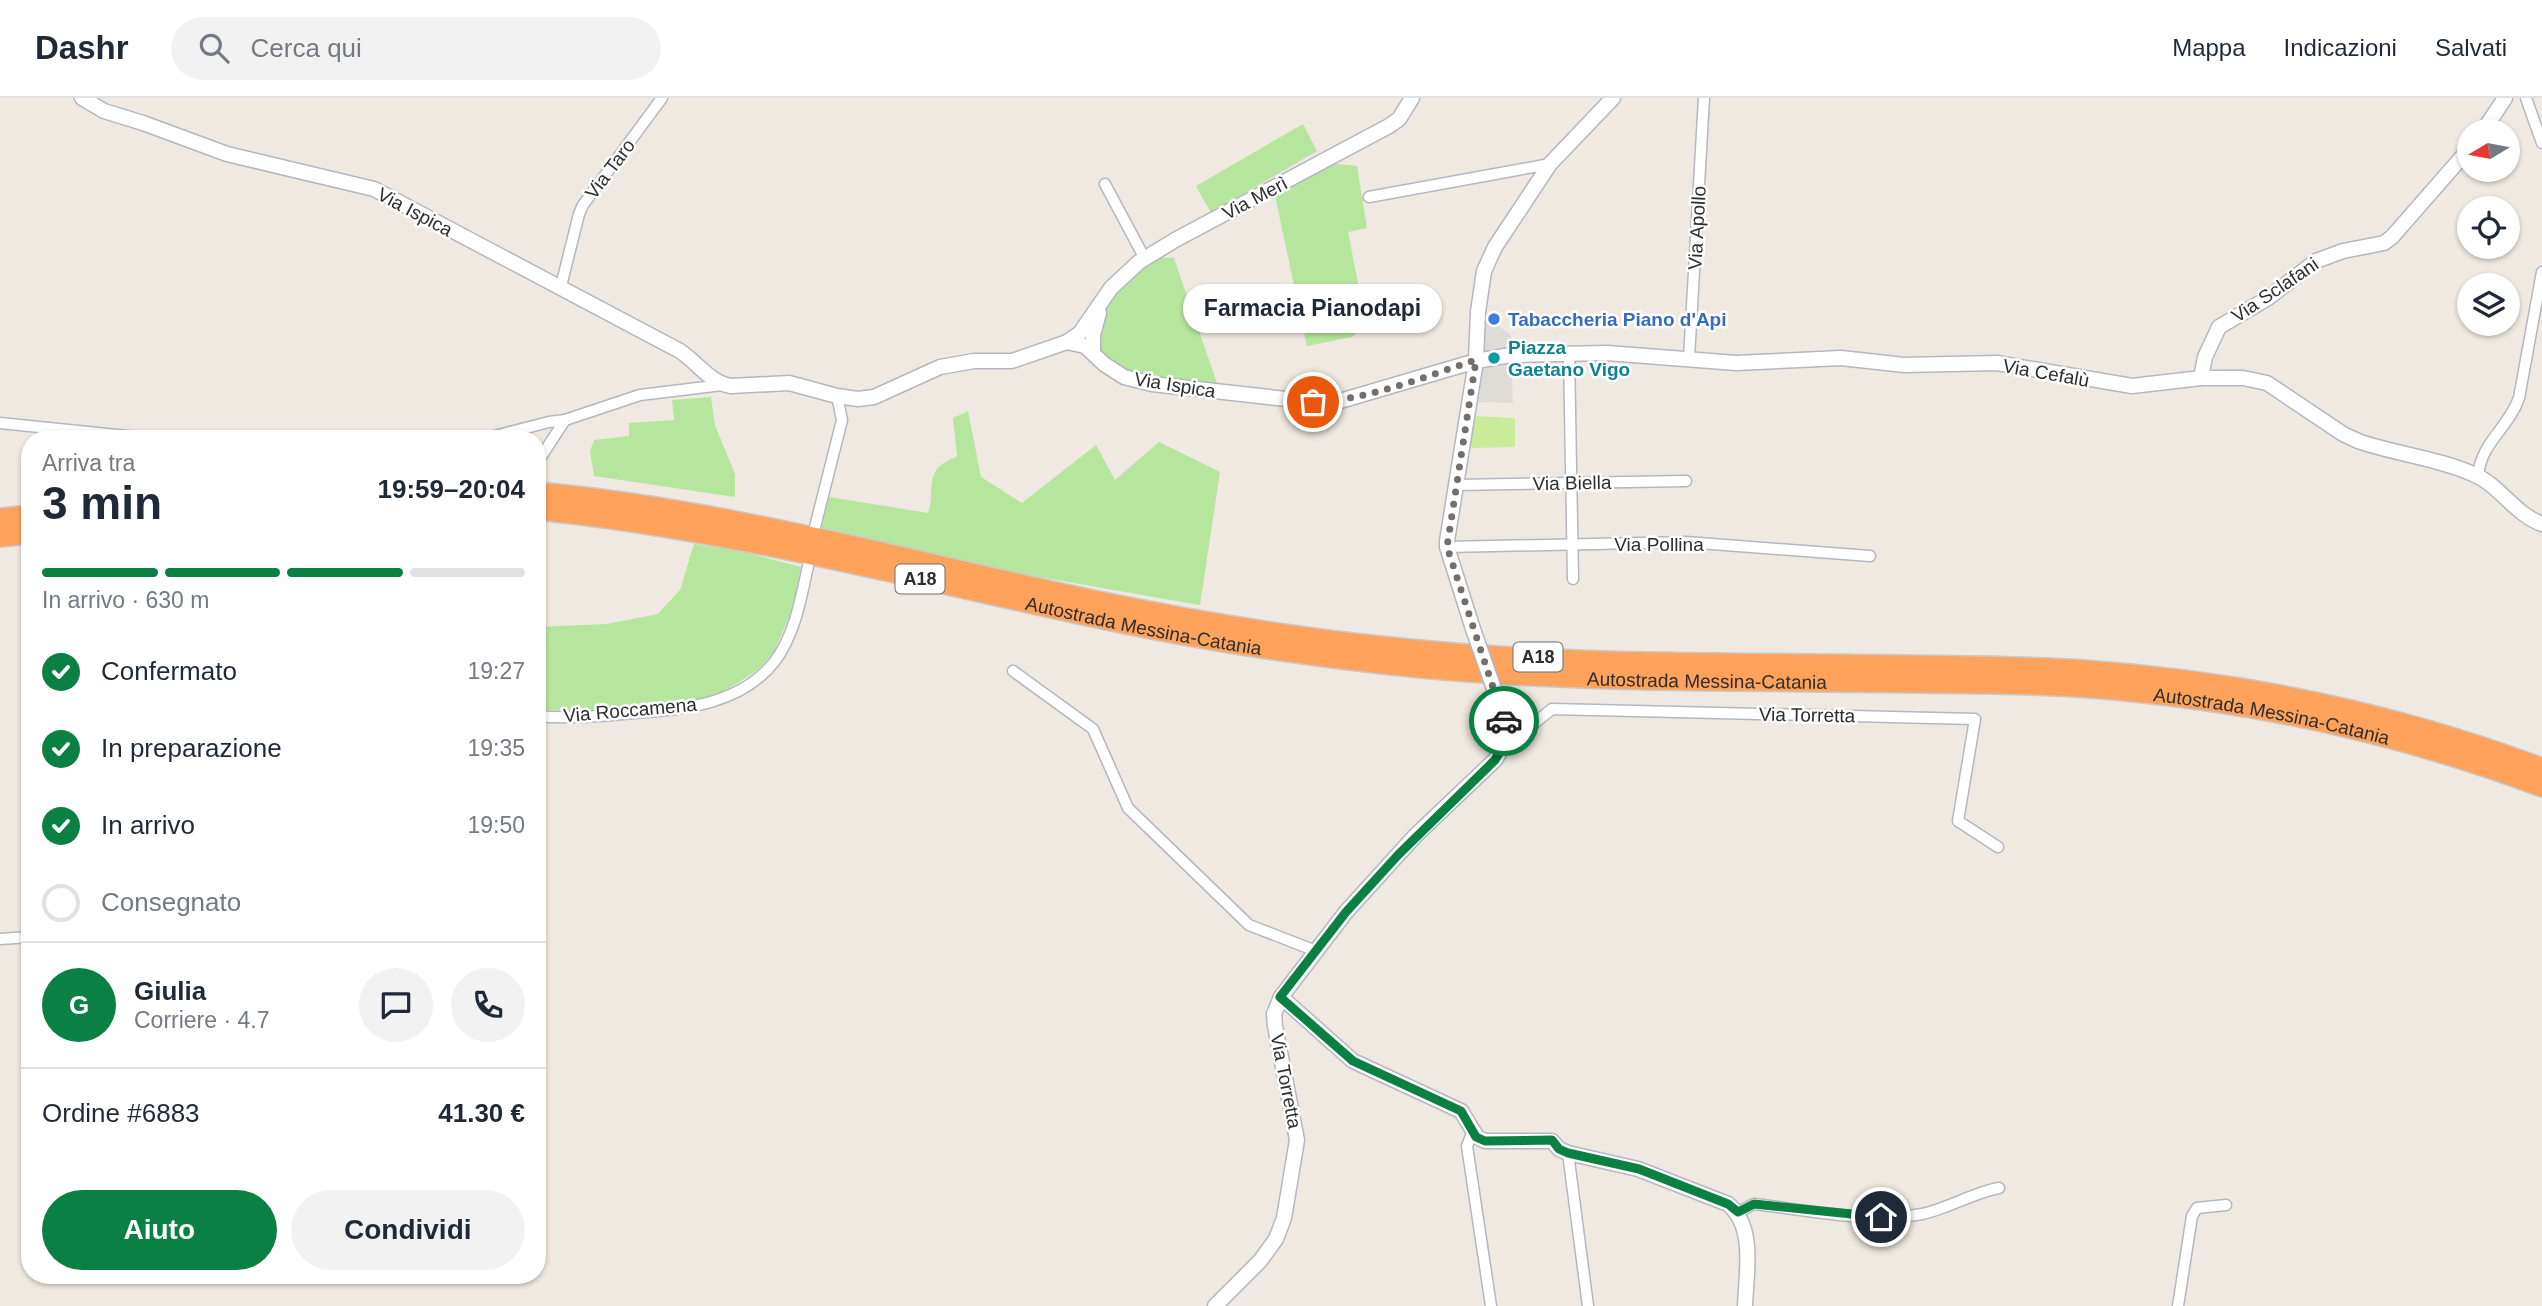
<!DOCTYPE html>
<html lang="it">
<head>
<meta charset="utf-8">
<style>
	body { margin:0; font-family:Arial,sans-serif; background:#f2f2f3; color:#1f2937; height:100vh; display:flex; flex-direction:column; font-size:26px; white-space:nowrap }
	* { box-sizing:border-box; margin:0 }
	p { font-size:23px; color:#747a83 }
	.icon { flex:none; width:38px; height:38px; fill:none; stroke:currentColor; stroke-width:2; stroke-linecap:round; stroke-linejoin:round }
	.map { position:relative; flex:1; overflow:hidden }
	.drawer { position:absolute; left:21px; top:332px; width:525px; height:854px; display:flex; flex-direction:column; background:#fff; border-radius:28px; box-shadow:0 2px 5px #0004 }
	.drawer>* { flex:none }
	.needle { width:46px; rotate:260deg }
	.buttons { position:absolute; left:2457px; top:21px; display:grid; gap:14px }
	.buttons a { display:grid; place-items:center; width:63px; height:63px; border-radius:50%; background:#fff; box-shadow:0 2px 5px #0004; font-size:35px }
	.pin { position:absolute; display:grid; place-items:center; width:60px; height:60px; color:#fff; margin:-30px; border:4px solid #fff; border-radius:50%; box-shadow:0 2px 7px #0007 }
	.courier { position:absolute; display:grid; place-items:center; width:70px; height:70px; margin:-35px; border:5px solid #0b8043; border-radius:50%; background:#fff; color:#222; box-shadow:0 2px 9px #0007 }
	.bubble { position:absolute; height:49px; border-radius:24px; background:#fff; box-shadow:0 2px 5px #0004; font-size:23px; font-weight:800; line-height:49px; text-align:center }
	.headline em { font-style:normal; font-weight:800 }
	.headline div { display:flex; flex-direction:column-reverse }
	.headline { display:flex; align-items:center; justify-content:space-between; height:119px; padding:0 21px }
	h1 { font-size:46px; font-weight:800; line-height:52px }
	.bar { display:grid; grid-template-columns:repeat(4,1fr); gap:10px 7px; align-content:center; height:84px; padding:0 21px }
	.bar i { height:9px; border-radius:5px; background:#e0e1e3 }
	.bar .selected { background:#0b8043 }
	.bar p { grid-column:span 4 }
	.line { display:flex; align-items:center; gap:18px; padding:0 21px; border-top:2px solid #e0e1e3 }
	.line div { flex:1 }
	.round { display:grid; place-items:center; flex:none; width:74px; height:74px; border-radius:37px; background:#f2f2f3 }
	ol { padding:0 21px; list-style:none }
	li { display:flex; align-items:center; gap:21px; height:77px }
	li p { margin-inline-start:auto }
	li .icon { padding:7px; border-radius:50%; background:#0b8043; color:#fff; stroke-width:4 }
	li:last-child { color:#747a83 }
	li i { width:38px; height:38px; border:4px solid #e0e1e3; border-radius:50% }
	.button { display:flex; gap:14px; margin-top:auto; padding:14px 21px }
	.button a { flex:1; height:80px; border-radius:42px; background:#0b8043; color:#fff; font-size:28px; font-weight:800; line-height:80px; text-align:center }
	.button a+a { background:#f2f2f3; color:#1f2937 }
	header { display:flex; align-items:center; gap:42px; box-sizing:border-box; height:98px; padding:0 35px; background:#fff; border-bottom:2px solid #e0e1e3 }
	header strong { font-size:33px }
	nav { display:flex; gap:38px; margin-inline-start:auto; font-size:24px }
	.search { width:490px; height:63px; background:#f2f2f3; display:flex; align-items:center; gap:18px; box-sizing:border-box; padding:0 24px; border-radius:38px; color:#747a83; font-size:26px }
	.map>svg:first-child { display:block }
	.green { fill:#b6e59e }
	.pitch { fill:#c9ec9a }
	.plaza { fill:#dfdcd8 }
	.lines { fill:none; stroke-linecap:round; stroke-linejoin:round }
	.street-casing { stroke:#b4b7c1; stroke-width:13 }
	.secondary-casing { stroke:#b4b7c1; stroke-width:17 }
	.highway-casing { stroke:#c9c9c9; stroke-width:22 }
	.street { stroke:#fff; stroke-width:10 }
	.secondary { stroke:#fff; stroke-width:14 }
	.highway { stroke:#ffa35c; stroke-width:19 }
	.secondary-bridge-casing { stroke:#b4b7c1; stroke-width:17; stroke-linecap:butt }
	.secondary-bridge { stroke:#fff; stroke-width:14 }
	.done { stroke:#726f6d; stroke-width:7; stroke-dasharray:0 12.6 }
	.route { stroke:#0b8043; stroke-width:9 }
	.shop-dot { fill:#3f7fe0; stroke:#fff; stroke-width:2.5 }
	.culture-dot { fill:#0f9aa8; stroke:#fff; stroke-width:2.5 }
	.labels { text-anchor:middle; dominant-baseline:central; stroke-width:5; stroke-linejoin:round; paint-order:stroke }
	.shield { fill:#fff; stroke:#6d6d6d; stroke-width:2 }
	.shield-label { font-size:18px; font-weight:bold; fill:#2e2e2e }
	.street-label { font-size:19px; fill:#2e2e2e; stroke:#fff }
	.shop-label { font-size:19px; font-weight:bold; fill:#366cbe; stroke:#fff; text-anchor:start }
	.culture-label { font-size:19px; font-weight:bold; fill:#0d838f; stroke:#fff; text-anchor:start }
</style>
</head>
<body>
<header>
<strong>Dashr</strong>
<div class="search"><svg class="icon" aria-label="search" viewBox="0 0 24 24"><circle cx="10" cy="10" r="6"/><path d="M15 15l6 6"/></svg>Cerca qui</div>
<nav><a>Mappa</a><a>Indicazioni</a><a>Salvati</a></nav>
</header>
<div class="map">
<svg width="2542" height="1208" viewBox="0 0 2542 1208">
	<rect width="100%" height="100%" fill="#efe9e1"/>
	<g class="green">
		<path d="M 1303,26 L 1317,53 L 1211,115 L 1196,88 Z"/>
		<path d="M 1327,65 L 1357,68 L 1367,130 L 1348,134 L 1366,226 L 1352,239 L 1307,248 L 1274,93 Z"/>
		<path d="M 1158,159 L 1174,160 L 1219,291 L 1163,285 L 1120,272 L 1098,251 C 1097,229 1104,200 1121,185 C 1132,175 1146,167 1158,159 Z"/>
		<path d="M 711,299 L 715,327 L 735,376 L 735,399 L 594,378 L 590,353 L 594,342 L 629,338 L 629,325 L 674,322 L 672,302 Z"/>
		<path d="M 968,313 L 981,379 L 1022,405 L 1096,347 L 1115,382 L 1159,344 L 1220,374 L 1200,507 L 953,464 L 821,432 L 829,399 L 928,415 C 934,401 927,383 938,370 C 942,365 952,361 957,358 L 953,320 Z"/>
		<path d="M 694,446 L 736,452 L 801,469 L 793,510 L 774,554 L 759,571 L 730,590 L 706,601 L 596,612 L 537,612 L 537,529 L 607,526 L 658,516 L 680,492 Z"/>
	</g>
	<path class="pitch" d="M 1474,318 L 1515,320 L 1515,349 L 1469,350 Z"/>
	<path class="plaza" d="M 1478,214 L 1510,236 L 1513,305 L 1470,304 Z"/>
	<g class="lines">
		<defs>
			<g id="street">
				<path d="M 2526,0 L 2542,45"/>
				<path d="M 1105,86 L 1145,161"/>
				<path d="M 1369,99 L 1550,66"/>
				<path d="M 561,188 L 579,116 L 583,107 L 662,0"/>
				<path d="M 1569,255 L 1573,481"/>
				<path d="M 1689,260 L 1704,0"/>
				<path d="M 0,325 L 156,341"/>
				<path d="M 483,341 L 549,324 L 565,322"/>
				<path d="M 537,365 L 565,322 L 640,297 L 722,287"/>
				<path d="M 2478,378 C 2481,344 2508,331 2519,300 L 2542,174"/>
				<path d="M 1457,387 L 1686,383"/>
				<path d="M 815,429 L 842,322 L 837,298"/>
				<path d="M 1447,449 L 1686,444 L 1870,458"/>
				<path d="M 1013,573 L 1093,631 L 1128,710 L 1249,827 L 1316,853"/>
				<path d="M 537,618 C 569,621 602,618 634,615 C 684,611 741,607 775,563 C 795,536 801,500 808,468"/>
				<path d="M 1503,650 L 1552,611 L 1975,621 L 1958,723 L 1998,749"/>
				<path d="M 0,841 L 30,839"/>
				<path d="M 1473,1033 L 1467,1048 L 1491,1208"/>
				<path d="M 1568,1055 L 1588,1208"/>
				<path d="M 1738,1114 L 1754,1106 C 1808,1112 1868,1126 1922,1116 C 1947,1111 1972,1095 1999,1090"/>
				<path d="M 2178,1208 L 2192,1118 L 2197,1110 L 2226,1107"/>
			</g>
			<g id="secondary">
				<path d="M 82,0 L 104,13 L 143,25 L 227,56 L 374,91 L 680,253 C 698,265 710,285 731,288 L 789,285 L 837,298 L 858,301 L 874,299 L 940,269 L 974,263 L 1012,263 L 1067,244 L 1085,248 L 1104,266 L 1124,279 L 1152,286 L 1313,304 L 1340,303 L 1476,263 L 1511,257 L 1607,255 L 1736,265 L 1841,260 L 1904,267 L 1997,265 L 2132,288 L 2201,280 L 2243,280 L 2267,285 L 2343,336 L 2358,343 C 2395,356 2437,360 2473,376 C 2500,387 2514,416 2542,426"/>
				<path d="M 2483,33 L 2505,0"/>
				<path d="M 1067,244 L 1080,235 L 1111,190 L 1139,164 L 1175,142 L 1389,28 L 1399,21 L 1412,0"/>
				<path d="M 1093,255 L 1093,237 L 1099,215"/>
				<path d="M 2201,280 L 2205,259 L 2219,229 L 2268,200 L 2316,163 L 2343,153 L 2384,145 L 2392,139 L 2469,51"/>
				<path d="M 1473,531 L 1447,449 L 1447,443 L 1476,263 L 1478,214 L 1484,173 L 1495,149 L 1550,66 L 1613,0"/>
				<path d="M 1281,899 L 1353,963 L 1461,1013 L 1477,1039 L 1485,1043 L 1552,1043 L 1559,1051 L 1568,1055 L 1638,1071 L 1728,1106 C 1756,1129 1746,1176 1745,1208"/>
				<path d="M 1215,1208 L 1260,1163 L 1276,1141 L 1284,1120 L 1297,1042 L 1275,928 L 1274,916 L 1281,899 L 1346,814 L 1415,738 L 1495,662 C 1508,644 1505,629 1500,608"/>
			</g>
			<g id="highway">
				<path d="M 537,394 C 727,411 912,464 1098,503 C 1195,523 1292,539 1390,549 C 1563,568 1738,564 1911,567 C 1969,568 2026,568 2084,572 C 2240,583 2396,615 2542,670"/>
				<path id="s1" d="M 537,412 C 724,431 905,479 1088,518 C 1188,540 1289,556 1391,567 C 1566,586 1745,582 1921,585 C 1993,586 2064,586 2135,594 C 2274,608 2411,640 2542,689"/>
				<path d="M 0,420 L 30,417"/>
				<path d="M 0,439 L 30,436"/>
			</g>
		</defs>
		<use href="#street" class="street-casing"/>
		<use href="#secondary" class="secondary-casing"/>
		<use href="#highway" class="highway-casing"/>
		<use href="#street" class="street"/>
		<use href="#secondary" class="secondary"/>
		<use href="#highway" class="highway"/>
		<defs>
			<path id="secondary-bridge" d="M 1473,531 L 1500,608"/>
		</defs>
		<use href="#secondary-bridge" class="secondary-bridge-casing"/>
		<use href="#secondary-bridge" class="secondary-bridge"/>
	</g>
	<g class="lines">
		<path class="done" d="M 1313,304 C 1369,302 1423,279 1476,262 L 1447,449 L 1504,623"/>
		<path class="route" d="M 1504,623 C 1507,638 1503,650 1495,662 L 1398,757 L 1346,814 L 1280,899 L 1353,963 L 1461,1013 L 1476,1039 L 1485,1043 L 1552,1042 L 1559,1051 L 1568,1055 L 1639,1071 L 1728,1106 L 1738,1114 L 1754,1106 L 1881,1119"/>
	</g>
	<circle class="shop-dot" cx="1494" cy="221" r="7"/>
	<circle class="culture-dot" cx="1494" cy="260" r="7"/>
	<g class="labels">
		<g class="shield">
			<rect x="895.5" y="466.5" width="49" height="29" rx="5"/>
			<rect x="1513.5" y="544.5" width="49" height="29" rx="5"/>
		</g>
		<g class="shield-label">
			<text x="920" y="481">A18</text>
			<text x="1538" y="559">A18</text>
		</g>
		<g class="street-label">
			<text transform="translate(610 71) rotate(-53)">Via Taro</text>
			<text transform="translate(1255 100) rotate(-28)">Via Merì</text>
			<text transform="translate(415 114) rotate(28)">Via Ispica</text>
			<text transform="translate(1697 130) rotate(-87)">Via Apollo</text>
			<text transform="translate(2275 192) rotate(-34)">Via Sclafani</text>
			<text transform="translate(2046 275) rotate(10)">Via Cefalù</text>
			<text transform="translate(1175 287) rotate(9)">Via Ispica</text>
			<text transform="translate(1572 385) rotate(-1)">Via Biella</text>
			<text x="1659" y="446">Via Pollina</text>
			<text stroke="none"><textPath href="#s1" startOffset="618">Autostrada Messina-Catania</textPath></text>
			<text stroke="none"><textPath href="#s1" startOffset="1185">Autostrada Messina-Catania</textPath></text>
			<text transform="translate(630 612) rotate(-5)">Via Roccamena</text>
			<text transform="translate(1807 617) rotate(1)">Via Torretta</text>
			<text stroke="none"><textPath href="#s1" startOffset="1752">Autostrada Messina-Catania</textPath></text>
			<text transform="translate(1286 983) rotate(79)">Via Torretta</text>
		</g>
		<g class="shop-label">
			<text x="1508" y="221">Tabaccheria Piano d'Api</text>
		</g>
		<g class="culture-label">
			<text x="1508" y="249">Piazza<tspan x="1508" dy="22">Gaetano Vigo</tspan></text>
		</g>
	</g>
</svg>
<div class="buttons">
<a><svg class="needle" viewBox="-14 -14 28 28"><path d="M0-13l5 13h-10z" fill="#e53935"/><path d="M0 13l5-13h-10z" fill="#747a83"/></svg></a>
<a><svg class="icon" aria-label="locate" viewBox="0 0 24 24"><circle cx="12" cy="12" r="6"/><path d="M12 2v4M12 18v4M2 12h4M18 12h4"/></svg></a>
<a><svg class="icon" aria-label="layers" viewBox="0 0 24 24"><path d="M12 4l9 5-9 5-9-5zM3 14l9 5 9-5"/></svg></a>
</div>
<div class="pin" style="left:1313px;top:304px;background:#ea580c"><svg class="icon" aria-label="bag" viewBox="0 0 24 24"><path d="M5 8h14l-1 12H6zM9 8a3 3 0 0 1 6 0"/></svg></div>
<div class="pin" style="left:1881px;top:1119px;background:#1f2937"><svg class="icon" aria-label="home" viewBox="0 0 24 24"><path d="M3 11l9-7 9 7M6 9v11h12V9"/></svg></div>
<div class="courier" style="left:1504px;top:623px"><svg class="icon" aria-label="car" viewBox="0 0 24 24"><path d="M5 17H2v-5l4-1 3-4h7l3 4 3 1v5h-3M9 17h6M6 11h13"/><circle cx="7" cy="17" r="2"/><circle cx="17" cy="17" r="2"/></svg></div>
<div class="bubble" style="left:1183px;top:186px;width:259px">Farmacia Pianodapi</div>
<section class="drawer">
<div class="headline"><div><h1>3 min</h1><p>Arriva tra</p></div><em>19:59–20:04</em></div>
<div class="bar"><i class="selected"></i><i class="selected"></i><i class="selected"></i><i></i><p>In arrivo · 630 m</p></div>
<ol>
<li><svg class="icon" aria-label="check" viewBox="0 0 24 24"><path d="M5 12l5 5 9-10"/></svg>Confermato<p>19:27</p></li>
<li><svg class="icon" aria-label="check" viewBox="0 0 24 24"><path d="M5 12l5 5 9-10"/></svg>In preparazione<p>19:35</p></li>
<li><svg class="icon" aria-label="check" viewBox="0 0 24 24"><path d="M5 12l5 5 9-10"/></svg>In arrivo<p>19:50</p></li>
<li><i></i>Consegnato</li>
</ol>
<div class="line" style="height:126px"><b class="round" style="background:#0b8043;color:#fff">G</b><div><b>Giulia</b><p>Corriere · 4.7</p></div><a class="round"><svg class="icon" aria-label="chat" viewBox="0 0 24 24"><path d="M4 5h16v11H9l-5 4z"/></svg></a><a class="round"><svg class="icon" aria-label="phone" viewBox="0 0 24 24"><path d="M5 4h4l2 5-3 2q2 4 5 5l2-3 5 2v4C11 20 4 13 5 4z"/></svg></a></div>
<div class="line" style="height:91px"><div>Ordine #6883</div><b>41.30 €</b></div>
<div class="button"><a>Aiuto</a><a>Condividi</a></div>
</section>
</div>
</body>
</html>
